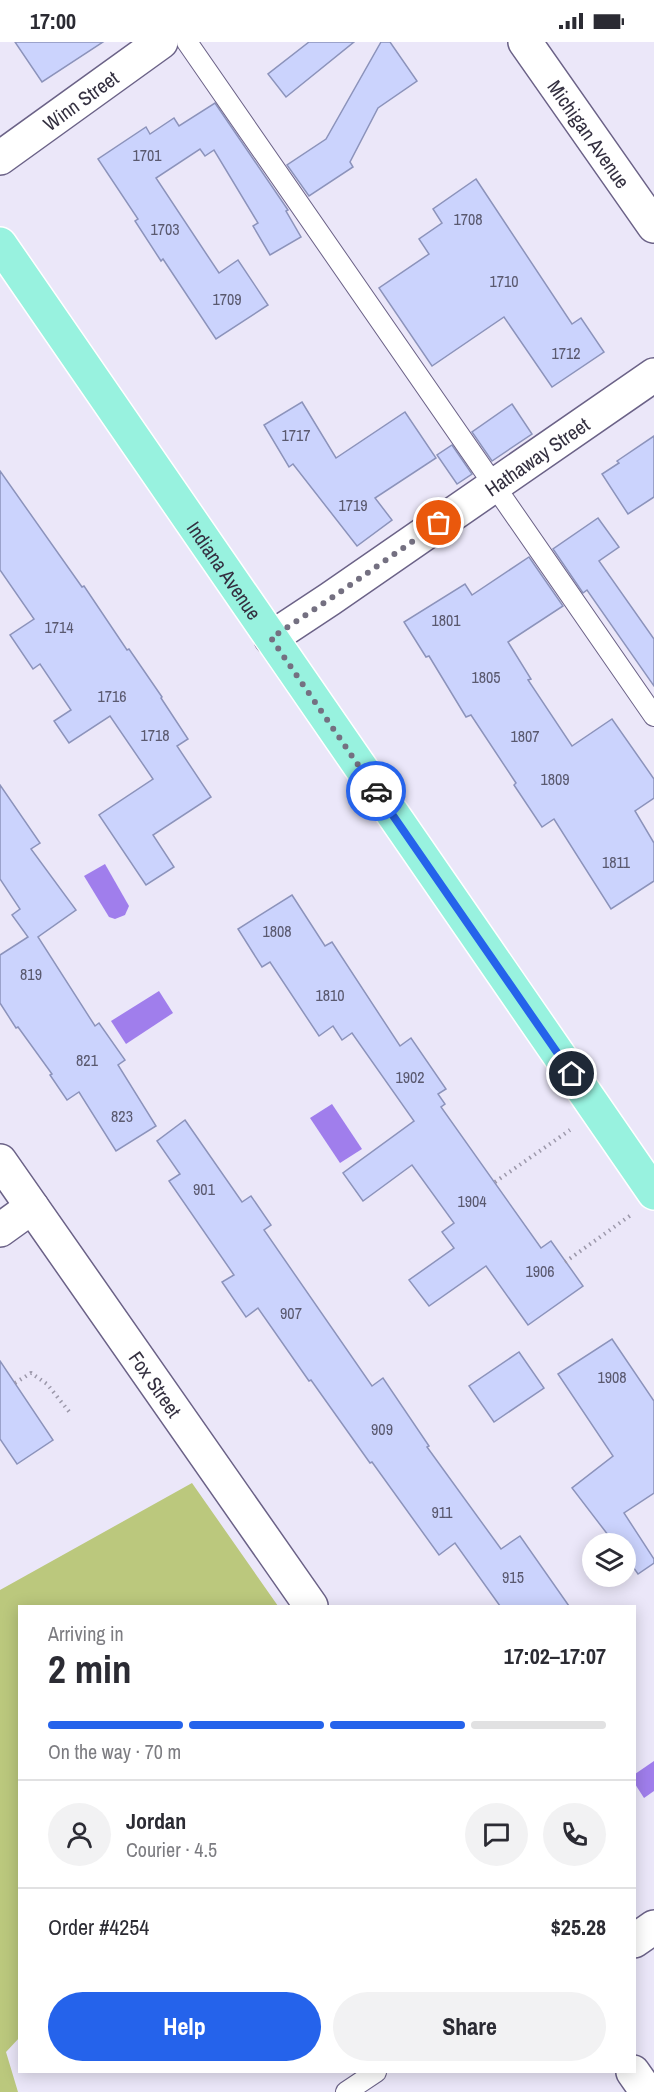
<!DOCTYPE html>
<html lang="en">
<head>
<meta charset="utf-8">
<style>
	body { margin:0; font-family:"Archivo Narrow",sans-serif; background:#f2f2f3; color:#2b2b33; height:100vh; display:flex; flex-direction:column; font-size:22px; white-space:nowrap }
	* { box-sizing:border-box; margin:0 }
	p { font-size:20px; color:#7c7c81 }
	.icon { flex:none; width:33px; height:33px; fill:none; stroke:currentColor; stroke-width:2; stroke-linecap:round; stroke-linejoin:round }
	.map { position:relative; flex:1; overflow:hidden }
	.sheet { position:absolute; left:18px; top:1563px; width:618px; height:468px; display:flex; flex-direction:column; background:#fff; border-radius:0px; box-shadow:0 3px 15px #0003 }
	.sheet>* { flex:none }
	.controls { position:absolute; left:582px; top:1491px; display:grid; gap:12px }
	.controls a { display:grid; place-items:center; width:54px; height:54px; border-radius:50%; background:#fff; box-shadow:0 3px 15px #0003; font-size:30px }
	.pin { position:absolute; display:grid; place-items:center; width:51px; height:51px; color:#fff; margin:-26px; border:3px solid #fff; border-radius:50%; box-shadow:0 2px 6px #0007 }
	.courier { position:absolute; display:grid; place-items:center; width:60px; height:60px; margin:-30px; border:4px solid #2563eb; border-radius:50%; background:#fff; color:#222; box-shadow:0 2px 8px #0007 }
	.overview em { font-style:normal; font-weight:700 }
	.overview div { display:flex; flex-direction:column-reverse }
	.overview { display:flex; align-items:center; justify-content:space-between; height:102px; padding:0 30px }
	h1 { font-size:39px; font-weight:700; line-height:45px }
	.bar { display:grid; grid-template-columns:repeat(4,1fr); gap:9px 6px; align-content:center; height:72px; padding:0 30px }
	.bar i { height:8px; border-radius:4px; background:#e1e1e2 }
	.bar .current { background:#2563eb }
	.bar p { grid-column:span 4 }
	.line { display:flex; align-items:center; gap:15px; padding:0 30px; border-top:2px solid #e1e1e2 }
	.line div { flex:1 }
	.round { display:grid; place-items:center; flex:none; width:63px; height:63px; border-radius:32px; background:#f2f2f3 }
	.primary-button { display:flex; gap:12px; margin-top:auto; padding:12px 30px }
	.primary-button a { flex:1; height:69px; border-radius:36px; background:#2563eb; color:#fff; font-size:24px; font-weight:700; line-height:69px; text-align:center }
	.primary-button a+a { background:#f2f2f3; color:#2b2b33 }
	.status { display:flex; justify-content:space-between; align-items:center; height:42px; padding:0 30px; background:#fff; direction:ltr }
	.status svg { height:16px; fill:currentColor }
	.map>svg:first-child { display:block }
	.green { fill:#bbc87d }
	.water { fill:#a07eec }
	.building { fill:#cbd3fd; stroke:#8c93bb; stroke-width:1.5 }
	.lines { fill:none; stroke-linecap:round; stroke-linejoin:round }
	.lane-casing { stroke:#6b6287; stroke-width:22 }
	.street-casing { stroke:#6b6287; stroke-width:36 }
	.primary-casing { stroke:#fff; stroke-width:36 }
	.path { stroke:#9c98aa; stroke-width:4; stroke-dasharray:1.5 4.5; stroke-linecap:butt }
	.lane { stroke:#fff; stroke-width:20 }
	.street { stroke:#fff; stroke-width:33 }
	.primary { stroke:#98f2df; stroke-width:33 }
	.done { stroke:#747081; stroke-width:6; stroke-dasharray:0 10.8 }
	.route { stroke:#2563eb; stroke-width:8 }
	.labels { text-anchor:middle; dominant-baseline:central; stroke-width:6; stroke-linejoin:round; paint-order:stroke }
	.number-label { font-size:16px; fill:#5a596f }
	.street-label { font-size:20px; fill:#343040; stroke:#fff }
</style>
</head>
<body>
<div class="status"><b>17:00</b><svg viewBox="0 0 49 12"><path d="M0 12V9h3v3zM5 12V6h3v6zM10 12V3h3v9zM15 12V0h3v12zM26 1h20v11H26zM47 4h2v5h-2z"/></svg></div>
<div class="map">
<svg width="654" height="2050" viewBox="0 0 654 2050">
	<rect width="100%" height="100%" fill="#ebe7f9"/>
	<path class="green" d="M 192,1441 L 278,1564 L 20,1564 L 20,1995 L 6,2010 L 18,2050 L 0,2050 L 0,1548 Z"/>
	<g class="water">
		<path d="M 105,822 L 129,864 L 125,873 L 115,877 L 109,875 L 84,834 Z"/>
		<path d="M 159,949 L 173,971 L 126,1002 L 111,979 Z"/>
		<path d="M 332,1062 L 362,1107 L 340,1121 L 310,1076 Z"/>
		<path d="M 654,1719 L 654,1749 L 644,1756 L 635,1742 L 635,1732 Z"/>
	</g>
	<g class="building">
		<path d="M 15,0 L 103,0 L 42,40 Z"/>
		<path d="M 309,0 L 354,0 L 286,55 L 268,32 Z"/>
		<path d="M 381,0 L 390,0 L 417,39 L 378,66 L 350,120 L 353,125 L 309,154 L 287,123 L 326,97 Z"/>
		<path d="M 215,61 L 288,168 L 286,169 L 301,195 L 270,213 L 253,184 L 258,181 L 214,108 L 205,114 L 200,107 L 156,136 L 219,231 L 238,218 L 268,263 L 216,297 L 163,217 L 161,219 L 135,179 L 138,177 L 98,117 L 146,85 L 150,92 L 174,76 L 179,84 Z"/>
		<path d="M 476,137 L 572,282 L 581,276 L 604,310 L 552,345 L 504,275 L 432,324 L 379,246 L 429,212 L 419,197 L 442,181 L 433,167 Z"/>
		<path d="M 302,360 L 336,416 L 405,370 L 436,416 L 375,456 L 392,478 L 357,504 L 293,422 L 289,425 L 264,383 Z"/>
		<path d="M 512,362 L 532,392 L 492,419 L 472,390 Z"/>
		<path d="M 654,394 L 654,455 L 628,472 L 602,432 L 619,421 L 617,419 Z"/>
		<path d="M 452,403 L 472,432 L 457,442 L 437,413 Z"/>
		<path d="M 0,429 L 82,545 L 84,544 L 127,608 L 129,607 L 162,655 L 161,656 L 188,697 L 177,704 L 211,755 L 153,793 L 174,825 L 146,843 L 99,773 L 153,737 L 110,674 L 69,701 L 54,679 L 71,668 L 40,622 L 33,627 L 10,593 L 34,577 L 0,528 Z"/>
		<path d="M 598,476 L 619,505 L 599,519 L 654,597 L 654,644 L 587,548 L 583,551 L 553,507 Z"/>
		<path d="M 529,515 L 563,564 L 508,600 L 531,637 L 528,638 L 572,704 L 612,677 L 654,737 L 654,756 L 635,769 L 654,801 L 654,839 L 611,867 L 554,777 L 542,785 L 514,743 L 516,741 L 471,673 L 466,675 L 429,614 L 426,615 L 404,580 L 465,542 L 472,553 Z"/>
		<path d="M 0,743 L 40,801 L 31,807 L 76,868 L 38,895 L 95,984 L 99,981 L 125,1018 L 118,1023 L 156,1084 L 116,1109 L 79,1050 L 67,1058 L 50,1033 L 52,1032 L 18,985 L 16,986 L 0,961 L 0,913 L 28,895 L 12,873 L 20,867 L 0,837 Z"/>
		<path d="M 292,853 L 325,904 L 332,900 L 400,1004 L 411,996 L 446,1047 L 438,1052 L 445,1062 L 441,1065 L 541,1206 L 551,1199 L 583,1244 L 528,1283 L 486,1224 L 429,1264 L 409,1238 L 454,1206 L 442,1190 L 454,1181 L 412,1123 L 363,1159 L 343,1131 L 414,1079 L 352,991 L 342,998 L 333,984 L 319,994 L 270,920 L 262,925 L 238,887 Z"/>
		<path d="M 185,1078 L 242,1160 L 251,1154 L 271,1183 L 264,1188 L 372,1344 L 383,1336 L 429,1404 L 427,1405 L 501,1507 L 520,1494 L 569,1564 L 500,1564 L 455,1501 L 439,1513 L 372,1420 L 370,1421 L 311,1338 L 309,1339 L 258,1266 L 246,1275 L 222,1240 L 234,1233 L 169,1139 L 180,1132 L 157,1099 Z"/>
		<path d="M 612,1297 L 654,1359 L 654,1451 L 624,1471 L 654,1517 L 654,1521 L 638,1532 L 626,1515 L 626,1502 L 615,1502 L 572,1446 L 613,1414 L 558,1332 Z"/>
		<path d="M 519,1310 L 544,1346 L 494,1380 L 469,1344 Z"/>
		<path d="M 0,1319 L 53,1398 L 17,1422 L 0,1397 Z"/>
	</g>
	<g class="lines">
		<defs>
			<g id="lane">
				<path d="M 187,0 L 654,674"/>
				<path d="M 346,2050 L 376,2030"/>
			</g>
			<g id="street">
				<path id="s1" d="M 525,0 L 654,184"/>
				<path id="s2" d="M 0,116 L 161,0"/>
				<path id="s3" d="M 271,596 L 330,557 L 654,333"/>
				<path id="s4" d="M 0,1119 L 311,1564"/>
				<path d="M 0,1188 L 32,1165"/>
				<path d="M 634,1899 L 654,1885"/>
				<path d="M 633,2030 L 647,2050"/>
			</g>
			<g id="primary">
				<path id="s5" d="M 0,202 L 654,1151"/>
			</g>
		</defs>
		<use href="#lane" class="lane-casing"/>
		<use href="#street" class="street-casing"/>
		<use href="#primary" class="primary-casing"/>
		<g class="path">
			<path d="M 495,1140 L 570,1088"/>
			<path d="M 565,1220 L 631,1173"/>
			<path d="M 15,1341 L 31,1331 L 47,1342 L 71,1372"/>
		</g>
		<use href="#lane" class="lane"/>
		<use href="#street" class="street"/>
		<use href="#primary" class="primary"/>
	</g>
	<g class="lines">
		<path class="done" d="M 376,749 L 271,596 L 330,557 L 439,481"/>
		<path class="route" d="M 376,749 L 572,1032"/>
	</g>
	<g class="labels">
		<g class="number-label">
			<text x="147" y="113">1701</text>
			<text x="468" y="177">1708</text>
			<text x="165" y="187">1703</text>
			<text x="504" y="239">1710</text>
			<text x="227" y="257">1709</text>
			<text x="566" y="311">1712</text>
			<text x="296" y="393">1717</text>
			<text x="353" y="463">1719</text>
			<text x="446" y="578">1801</text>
			<text x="59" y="585">1714</text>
			<text x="486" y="635">1805</text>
			<text x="112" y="654">1716</text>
			<text x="155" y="693">1718</text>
			<text x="525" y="694">1807</text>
			<text x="555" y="737">1809</text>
			<text x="616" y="820">1811</text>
			<text x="277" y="889">1808</text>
			<text x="31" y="932">819</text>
			<text x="330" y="953">1810</text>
			<text x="87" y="1018">821</text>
			<text x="410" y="1035">1902</text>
			<text x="122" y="1074">823</text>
			<text x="204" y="1147">901</text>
			<text x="472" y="1159">1904</text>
			<text x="540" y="1229">1906</text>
			<text x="291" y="1271">907</text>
			<text x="612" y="1335">1908</text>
			<text x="382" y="1387">909</text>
			<text x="442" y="1470">911</text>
			<text x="513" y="1535">915</text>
		</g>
		<g class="street-label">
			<text stroke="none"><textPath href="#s2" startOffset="99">Winn Street</textPath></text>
			<text stroke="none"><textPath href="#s1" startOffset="112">Michigan Avenue</textPath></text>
			<text stroke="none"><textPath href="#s3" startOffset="322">Hathaway Street</textPath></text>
			<text stroke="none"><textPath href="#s5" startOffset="396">Indiana Avenue</textPath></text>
			<text stroke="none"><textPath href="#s4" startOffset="272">Fox Street</textPath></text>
		</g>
	</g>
</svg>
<div class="controls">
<a><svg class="icon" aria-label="layers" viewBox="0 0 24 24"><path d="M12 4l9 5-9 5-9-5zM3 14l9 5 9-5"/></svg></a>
</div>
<div class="pin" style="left:439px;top:481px;background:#ea580c"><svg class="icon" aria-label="bag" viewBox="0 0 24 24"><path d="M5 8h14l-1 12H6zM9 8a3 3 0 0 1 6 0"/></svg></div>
<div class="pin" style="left:572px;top:1032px;background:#1f2937"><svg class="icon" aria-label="home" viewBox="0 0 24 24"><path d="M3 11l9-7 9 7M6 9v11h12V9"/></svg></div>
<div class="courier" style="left:376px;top:749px"><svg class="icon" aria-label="car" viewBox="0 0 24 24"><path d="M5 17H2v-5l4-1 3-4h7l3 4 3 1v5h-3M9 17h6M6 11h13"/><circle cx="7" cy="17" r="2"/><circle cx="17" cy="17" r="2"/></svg></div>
<section class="sheet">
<div class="overview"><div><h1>2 min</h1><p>Arriving in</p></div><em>17:02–17:07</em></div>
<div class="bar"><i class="current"></i><i class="current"></i><i class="current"></i><i></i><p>On the way · 70 m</p></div>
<div class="line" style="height:108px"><a class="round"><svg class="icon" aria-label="person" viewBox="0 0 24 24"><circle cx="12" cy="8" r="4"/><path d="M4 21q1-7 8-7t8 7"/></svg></a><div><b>Jordan</b><p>Courier · 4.5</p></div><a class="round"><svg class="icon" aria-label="chat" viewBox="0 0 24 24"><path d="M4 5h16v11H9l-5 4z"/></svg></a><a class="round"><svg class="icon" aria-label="phone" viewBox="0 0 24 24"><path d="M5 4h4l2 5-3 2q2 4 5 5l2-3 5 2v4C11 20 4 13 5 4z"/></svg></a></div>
<div class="line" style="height:78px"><div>Order #4254</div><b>$25.28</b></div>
<div class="primary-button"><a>Help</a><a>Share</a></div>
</section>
</div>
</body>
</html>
